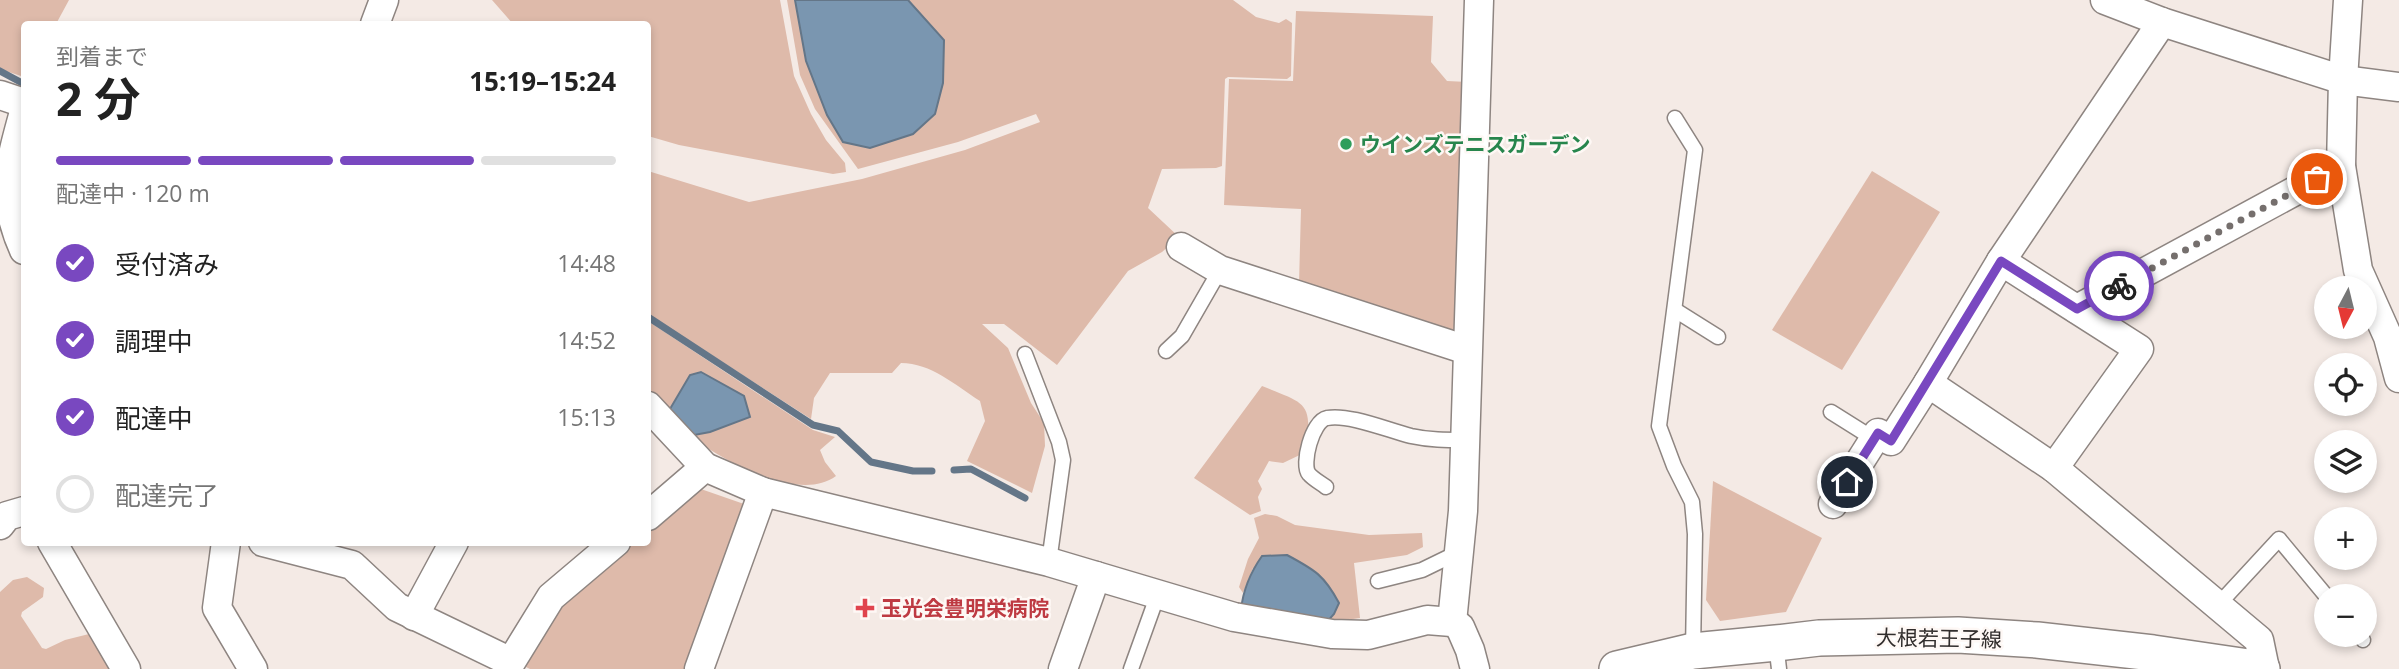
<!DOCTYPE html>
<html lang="ja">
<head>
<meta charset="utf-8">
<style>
	body { margin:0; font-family:"Open Sans","Noto Sans JP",sans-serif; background:#f2f2f2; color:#222; height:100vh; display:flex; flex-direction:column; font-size:26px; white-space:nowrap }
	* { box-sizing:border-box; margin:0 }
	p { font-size:23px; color:#767676 }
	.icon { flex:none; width:38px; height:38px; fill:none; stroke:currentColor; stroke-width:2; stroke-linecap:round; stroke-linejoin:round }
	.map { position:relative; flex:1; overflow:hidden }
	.details { position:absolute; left:21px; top:21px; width:630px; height:525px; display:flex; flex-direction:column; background:#fff; border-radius:7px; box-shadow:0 4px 10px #0003 }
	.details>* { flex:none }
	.needle { width:46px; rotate:187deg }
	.fabs { position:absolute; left:2314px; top:276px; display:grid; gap:14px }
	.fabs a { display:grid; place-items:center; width:63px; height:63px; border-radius:50%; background:#fff; box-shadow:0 4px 10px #0003; font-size:35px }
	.pin { position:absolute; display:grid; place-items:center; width:60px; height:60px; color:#fff; margin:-30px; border:4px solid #fff; border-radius:50%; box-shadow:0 2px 7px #0007 }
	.courier { position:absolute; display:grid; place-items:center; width:70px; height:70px; margin:-35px; border:5px solid #7948c0; border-radius:50%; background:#fff; color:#222; box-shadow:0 2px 9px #0007 }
	.summary em { font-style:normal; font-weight:700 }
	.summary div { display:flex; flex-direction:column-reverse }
	.summary { display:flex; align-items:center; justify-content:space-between; height:119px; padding:0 35px }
	h1 { font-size:46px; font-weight:700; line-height:52px }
	.bar { display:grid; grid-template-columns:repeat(4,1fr); gap:10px 7px; align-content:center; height:84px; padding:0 35px }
	.bar i { height:9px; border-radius:5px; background:#e0e0e0 }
	.bar .active { background:#7948c0 }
	.bar p { grid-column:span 4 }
	ol { padding:0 35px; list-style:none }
	li { display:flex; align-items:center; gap:21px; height:77px }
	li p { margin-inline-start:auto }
	li .icon { padding:7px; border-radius:50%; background:#7948c0; color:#fff; stroke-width:4 }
	li:last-child { color:#767676 }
	li i { width:38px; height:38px; border:4px solid #e0e0e0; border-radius:50% }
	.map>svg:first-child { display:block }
	.green { fill:#debaaa }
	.water { fill:#7a96b0; stroke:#647688; stroke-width:2 }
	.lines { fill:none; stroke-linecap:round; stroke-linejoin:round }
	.stream { stroke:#647688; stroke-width:7 }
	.service-casing { stroke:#8e8581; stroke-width:17 }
	.minor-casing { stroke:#8e8581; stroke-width:31 }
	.tertiary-casing { stroke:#8e8581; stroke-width:38 }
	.service { stroke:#fff; stroke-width:14 }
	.minor { stroke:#fff; stroke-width:28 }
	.tertiary { stroke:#fff; stroke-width:35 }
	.done { stroke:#756f6d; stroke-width:7; stroke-dasharray:0 12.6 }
	.route { stroke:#7948c0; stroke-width:9 }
	.leisure-dot { fill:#2e9e5b; stroke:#fef8f5; stroke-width:2.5 }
	.health-dot { fill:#e0444e; stroke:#fef8f5; stroke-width:2.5 }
	.labels { text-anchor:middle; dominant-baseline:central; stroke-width:5; stroke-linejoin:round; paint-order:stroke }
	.leisure-label { font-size:21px; font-weight:bold; fill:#27864d; stroke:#fef8f5; text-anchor:start }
	.health-label { font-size:21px; font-weight:bold; fill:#be3a42; stroke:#fef8f5; text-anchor:start }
	.street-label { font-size:21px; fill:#312d2c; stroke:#fef8f5 }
</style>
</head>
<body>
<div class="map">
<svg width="2399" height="669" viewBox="0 0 2399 669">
	<rect width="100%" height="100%" fill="#f4eae5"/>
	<g class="green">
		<path d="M 0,0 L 69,0 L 56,24 L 24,24 L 24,77 L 0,69 Z"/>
		<path d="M 492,0 L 780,0 L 794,76 L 811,114 L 826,140 L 845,163 L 846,172 L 833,174 L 679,145 L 648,136 L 648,24 L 513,24 Z"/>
		<path d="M 787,0 L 795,0 L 806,61 L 827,115 L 843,142 L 944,40 L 908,0 L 1233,0 L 1256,17 L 1279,23 L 1286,19 L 1292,23 L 1291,76 L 1287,79 L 1228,77 L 1225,79 L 1222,166 L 1216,168 L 1162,169 L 1148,208 L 1179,237 L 1162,252 L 1128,271 L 1057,365 L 1004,324 L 982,324 L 1008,348 L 1031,403 L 1044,423 L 1045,446 L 1032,493 L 967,461 L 985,421 L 980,401 C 955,385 931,363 901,363 L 892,373 L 830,373 L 814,398 L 811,419 L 648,314 L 648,258 L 650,244 L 648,231 L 648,171 L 749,202 L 862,179 L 965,150 L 1040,122 L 1036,114 L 958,142 L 858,169 L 815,109 L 800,75 Z"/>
		<path d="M 1296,11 L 1433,16 L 1431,62 L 1447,81 L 1468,82 L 1458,329 L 1451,333 L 1299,284 L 1301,209 L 1224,205 L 1229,79 L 1293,81 Z"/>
		<path d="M 1872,171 L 1940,212 L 1842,370 L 1772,330 Z"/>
		<path d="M 648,321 L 813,430 L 835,437 L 820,450 L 825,462 L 836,476 C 798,504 722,459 689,436 L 710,432 L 750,417 L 690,376 L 667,414 L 648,393 Z"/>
		<path d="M 1262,386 C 1306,404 1313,401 1306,452 L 1283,463 L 1269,461 L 1258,481 L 1262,489 L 1258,497 L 1261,511 L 1250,515 L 1194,478 Z"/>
		<path d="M 1713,481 L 1822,538 L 1786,612 L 1720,621 L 1706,600 Z"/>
		<path d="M 698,488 L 744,504 L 691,669 L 530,669 L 522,665 L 562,604 L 631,543 L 648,542 L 648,528 Z"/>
		<path d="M 1265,514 L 1277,516 L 1295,525 L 1369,535 L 1422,533 L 1423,547 L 1407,555 L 1354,563 L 1360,618 L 1326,623 L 1253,568 L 1243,593 L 1239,587 L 1248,559 L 1259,538 L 1254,518 Z"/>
		<path d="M 27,577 L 44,588 L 43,597 L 22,612 L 21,616 L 42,648 L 46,649 L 65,640 L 93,633 L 115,669 L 0,669 L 0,592 L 13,580 Z"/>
	</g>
	<g class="water">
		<path d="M 795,0 L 908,0 L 944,40 L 943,83 L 935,114 L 913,134 L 870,148 L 843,142 L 827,115 L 806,61 Z"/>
		<path d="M 701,372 L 744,396 L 750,417 L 710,432 L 689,436 L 667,414 L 690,375 Z"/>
		<path d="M 1287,555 C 1315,570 1324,575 1339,603 L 1334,614 L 1326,623 L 1241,610 C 1243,590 1250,573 1262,556 Z"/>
	</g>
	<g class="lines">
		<g class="stream">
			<path d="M 0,71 L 24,84"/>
			<path d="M 648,317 L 813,425 L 838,431 L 871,462 L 913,471 L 932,471"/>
			<path d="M 954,470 L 971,469 L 1025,498"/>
		</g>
		<defs>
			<g id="service">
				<path d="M 1675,118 L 1695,150 L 1659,426 L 1674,466 L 1692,502 L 1695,534 L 1693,651"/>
				<path d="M 1675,310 L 1718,337"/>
				<path d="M 1166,351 L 1182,336 L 1220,270"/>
				<path d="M 1025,354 L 1059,442 L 1063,460 L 1049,562"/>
				<path d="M 1831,412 L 1874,439"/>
				<path d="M 1326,487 C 1321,483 1313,479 1309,474 C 1301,465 1312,421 1327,418 C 1350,414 1387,430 1411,436 C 1429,440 1446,440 1465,440"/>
				<path d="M 1378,581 L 1422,570 L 1459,552"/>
				<path d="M 2218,605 L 2279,539 L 2327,597"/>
				<path d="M 2360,635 L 2363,640"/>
				<path d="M 1776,643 L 1779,669"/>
				<path d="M 1131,669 L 1158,594"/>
			</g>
			<g id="minor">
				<path d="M 2105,0 L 2162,22 L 2343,80 L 2399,87"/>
				<path d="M 2348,0 L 2343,80 L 2341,166 L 2358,270 L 2388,337 L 2399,378"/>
				<path d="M 2162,22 L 2001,261 L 1928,383 L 2054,468 L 2259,640 L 2265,669"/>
				<path d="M 375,24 L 384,0"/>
				<path d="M 0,95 L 24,103"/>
				<path d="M 24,112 C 9,166 0,197 24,250"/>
				<path d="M 1181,247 L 1220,270 L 1467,350"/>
				<path d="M 2001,261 L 2139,349 L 2054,468"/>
				<path d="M 2077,309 L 2341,166"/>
				<path d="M 648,406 L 705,467 L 763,492 L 1049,562 L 1234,617 L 1332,634 L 1368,635 L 1427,620 L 1452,622 L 1460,627 L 1470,650 L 1475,669"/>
				<path d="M 1833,504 L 1878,433 L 1891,441 L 1928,383"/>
				<path d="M 648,516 L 705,467"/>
				<path d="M 0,525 L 7,516 L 24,511"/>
				<path d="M 52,542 L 126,669"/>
				<path d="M 226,542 L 217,608 L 253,669"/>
				<path d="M 263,542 L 352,565 L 397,607 L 511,662 L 551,597 L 616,542"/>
				<path d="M 414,616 L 454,542"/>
				<path d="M 1452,622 L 1463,511 L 1479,0"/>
				<path d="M 699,669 L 763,492"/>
				<path d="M 1063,669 L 1096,576"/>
			</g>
			<path id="tertiary" d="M 1617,669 L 1693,651 L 1776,643 L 1819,638 L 1958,635 L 2037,640 L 2153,653 L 2262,669"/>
		</defs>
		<use href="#service" class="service-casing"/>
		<use href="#minor" class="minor-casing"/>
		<use href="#tertiary" class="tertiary-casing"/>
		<use href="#service" class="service"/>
		<use href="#minor" class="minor"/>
		<use href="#tertiary" class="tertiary"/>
	</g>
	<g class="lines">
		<path class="done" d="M 2119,286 L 2317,179"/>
		<path class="route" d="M 1847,482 L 1878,433 L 1891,441 L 2001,261 L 2077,309 L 2119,286"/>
	</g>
	<circle class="leisure-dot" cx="1346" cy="144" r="7"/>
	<path class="health-dot" d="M861.5 597.5h7v7h7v7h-7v7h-7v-7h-7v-7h7z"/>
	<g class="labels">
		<g class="leisure-label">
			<text x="1360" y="144">ウインズテニスガーデン</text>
		</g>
		<g class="health-label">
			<text x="881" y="608">玉光会豊明栄病院</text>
		</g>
		<g class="street-label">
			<text transform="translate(1939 638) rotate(1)">大根若王子線</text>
		</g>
	</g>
</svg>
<div class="fabs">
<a><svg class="needle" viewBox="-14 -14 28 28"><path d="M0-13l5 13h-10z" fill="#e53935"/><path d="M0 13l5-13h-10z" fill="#767676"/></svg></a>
<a><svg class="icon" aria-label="locate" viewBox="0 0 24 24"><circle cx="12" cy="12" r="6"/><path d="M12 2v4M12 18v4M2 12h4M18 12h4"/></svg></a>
<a><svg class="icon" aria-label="layers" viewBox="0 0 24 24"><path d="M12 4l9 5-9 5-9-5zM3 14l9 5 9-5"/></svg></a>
<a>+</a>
<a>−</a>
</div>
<div class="pin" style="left:2317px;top:179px;background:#ea580c"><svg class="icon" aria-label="bag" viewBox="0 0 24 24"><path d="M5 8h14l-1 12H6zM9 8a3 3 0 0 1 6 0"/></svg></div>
<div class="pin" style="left:1847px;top:482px;background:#1f2937"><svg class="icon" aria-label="home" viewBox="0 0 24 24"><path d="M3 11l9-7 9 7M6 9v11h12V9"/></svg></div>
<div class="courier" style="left:2119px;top:286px"><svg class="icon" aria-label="bike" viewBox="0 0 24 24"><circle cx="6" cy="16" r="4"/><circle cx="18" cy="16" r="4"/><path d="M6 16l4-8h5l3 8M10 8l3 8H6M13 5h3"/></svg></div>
<section class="details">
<div class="summary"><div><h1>2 分</h1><p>到着まで</p></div><em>15:19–15:24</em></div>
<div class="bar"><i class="active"></i><i class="active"></i><i class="active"></i><i></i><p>配達中 · 120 m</p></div>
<ol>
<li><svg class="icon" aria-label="check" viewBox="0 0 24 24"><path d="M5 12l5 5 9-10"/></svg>受付済み<p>14:48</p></li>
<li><svg class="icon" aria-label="check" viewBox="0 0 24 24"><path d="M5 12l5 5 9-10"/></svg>調理中<p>14:52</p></li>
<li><svg class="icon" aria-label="check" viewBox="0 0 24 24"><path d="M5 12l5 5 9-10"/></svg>配達中<p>15:13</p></li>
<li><i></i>配達完了</li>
</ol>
</section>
</div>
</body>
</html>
